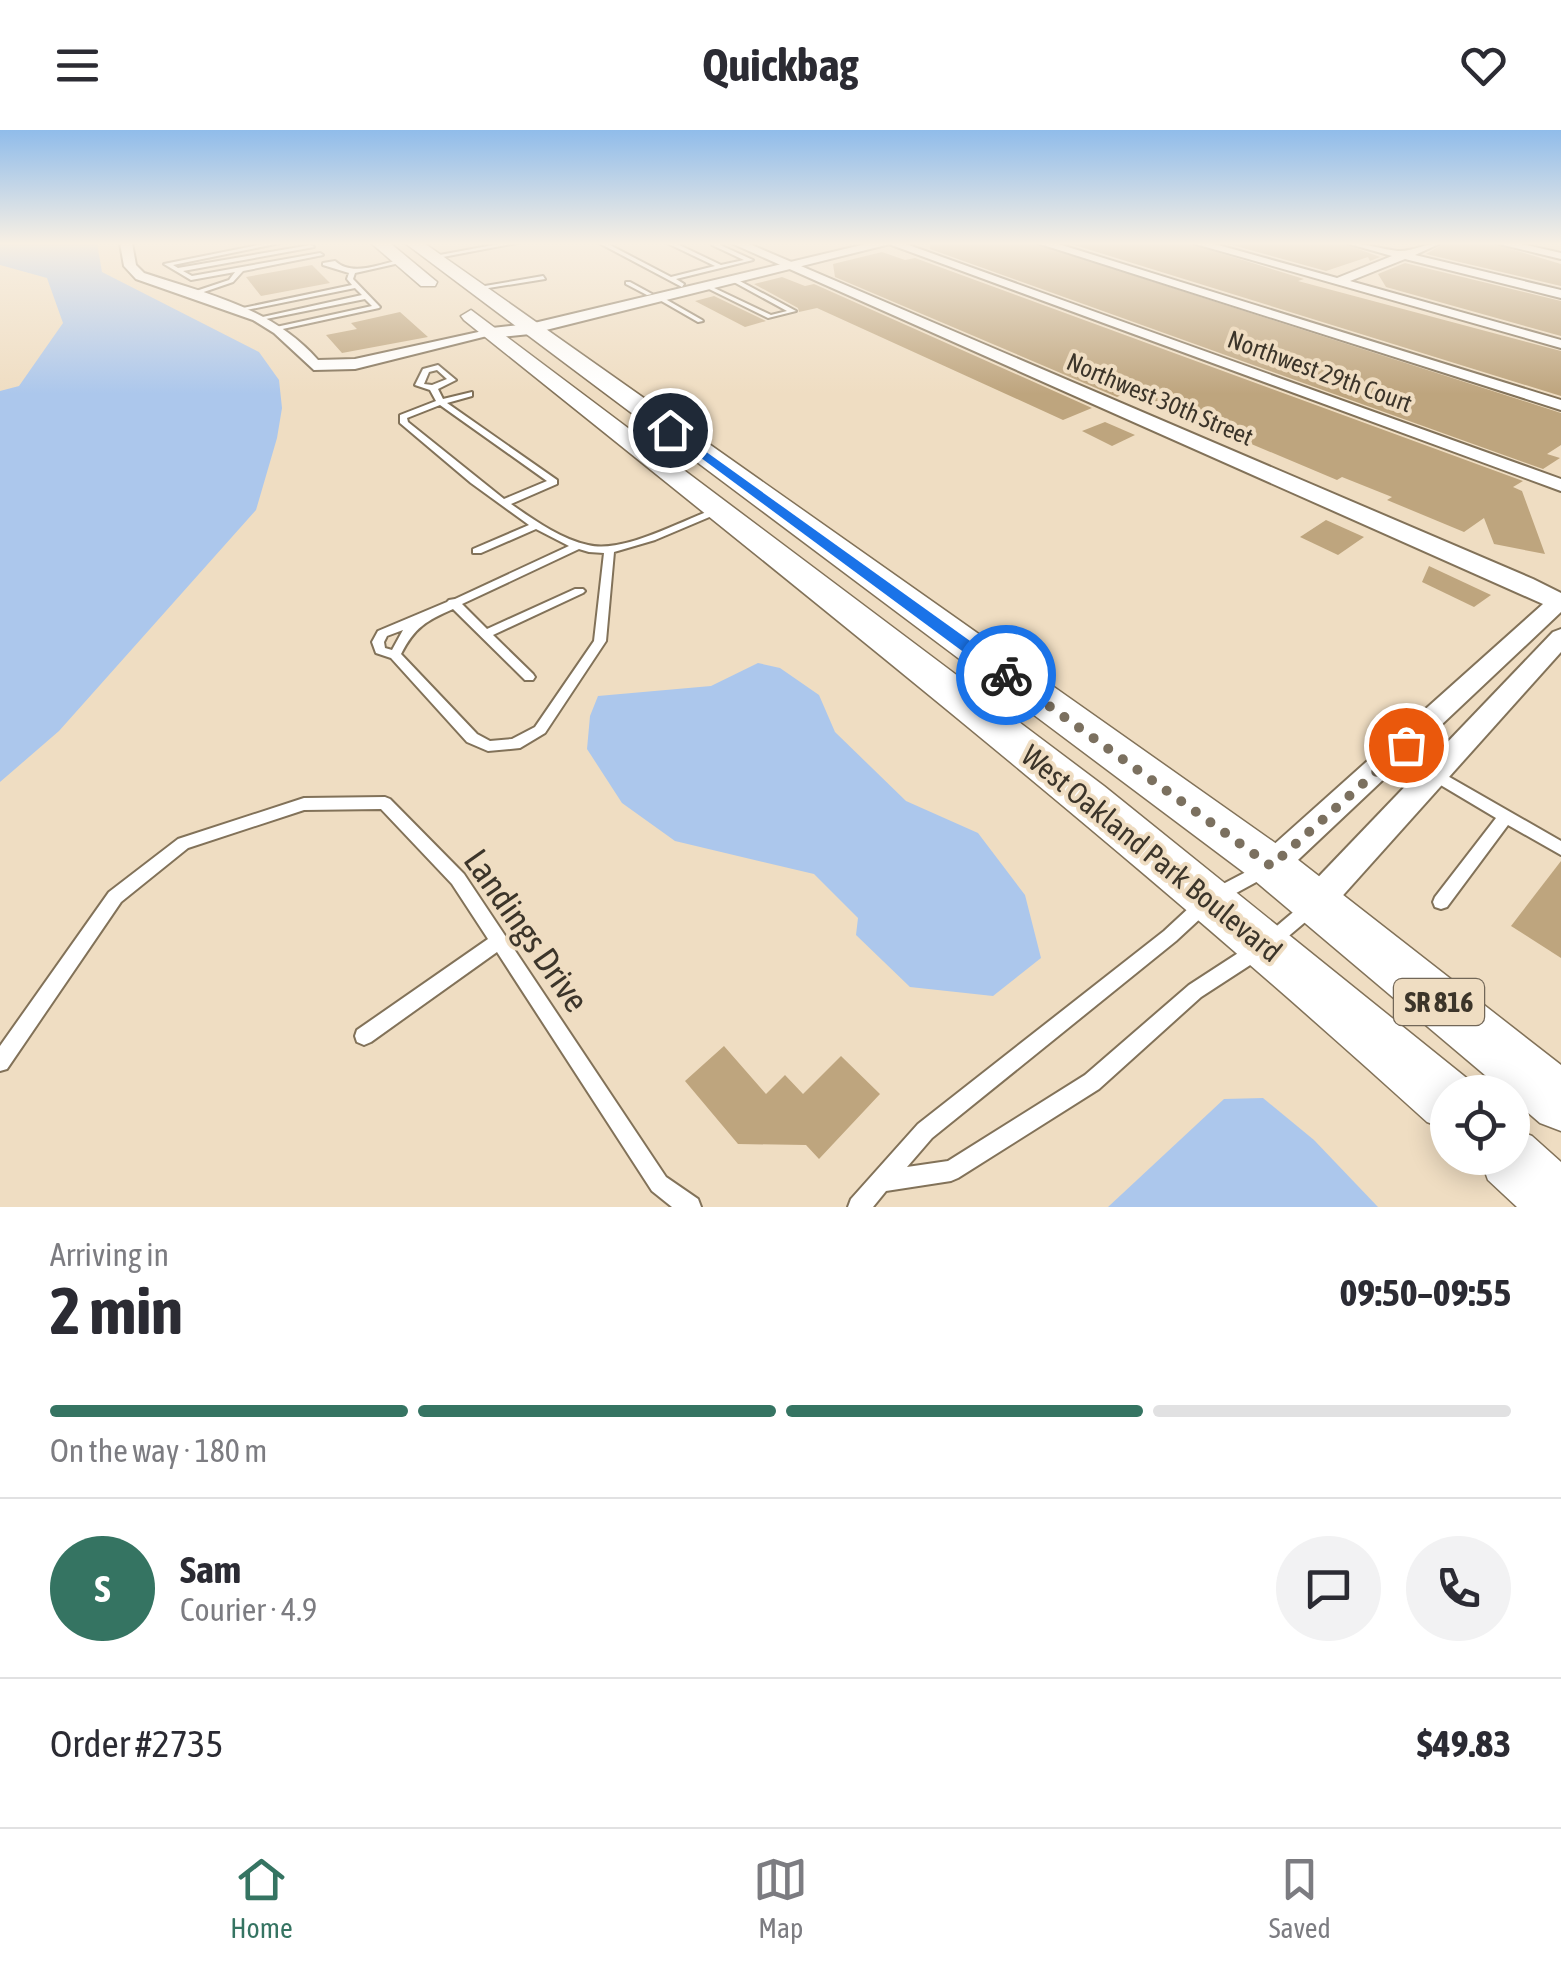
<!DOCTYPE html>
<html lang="en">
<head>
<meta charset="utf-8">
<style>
	body { margin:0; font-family:"Asap Condensed",sans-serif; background:#f2f2f3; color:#2b2b33; height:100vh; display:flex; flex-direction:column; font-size:38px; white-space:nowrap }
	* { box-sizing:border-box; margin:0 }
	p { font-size:32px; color:#7c7c81 }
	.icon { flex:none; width:55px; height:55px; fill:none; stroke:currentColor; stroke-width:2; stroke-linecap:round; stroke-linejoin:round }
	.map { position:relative; height:1077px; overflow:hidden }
	.details { display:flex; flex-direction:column; background:#fff; flex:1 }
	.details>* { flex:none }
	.controls { position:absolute; left:1430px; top:945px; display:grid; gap:20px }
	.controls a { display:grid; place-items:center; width:100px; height:100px; border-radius:50%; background:#fff; box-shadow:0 5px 25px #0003; font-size:50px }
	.pin { position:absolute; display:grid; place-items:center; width:85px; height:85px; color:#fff; margin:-42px; border:5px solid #fff; border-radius:50%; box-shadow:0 2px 10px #0007 }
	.courier { position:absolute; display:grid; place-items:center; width:100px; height:100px; margin:-50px; border:8px solid #1a73e8; border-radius:50%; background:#fff; color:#222; box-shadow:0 2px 12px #0007 }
	.head em { font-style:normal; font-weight:700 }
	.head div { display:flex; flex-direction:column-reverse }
	.head { display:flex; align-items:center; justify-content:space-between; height:170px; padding:0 50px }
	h1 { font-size:65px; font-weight:700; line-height:75px }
	.bar { display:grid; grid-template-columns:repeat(4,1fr); gap:15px 10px; align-content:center; height:120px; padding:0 50px }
	.bar i { height:12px; border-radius:8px; background:#e1e1e2 }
	.bar .on { background:#357462 }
	.bar p { grid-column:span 4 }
	.line { display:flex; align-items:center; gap:25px; padding:0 50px; border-top:2px solid #e1e1e2 }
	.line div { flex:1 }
	.round { display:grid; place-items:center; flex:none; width:105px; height:105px; border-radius:52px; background:#f2f2f3 }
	header { display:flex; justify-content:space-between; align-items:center; height:130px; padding:0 50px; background:#fff; font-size:45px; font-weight:700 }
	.menu { display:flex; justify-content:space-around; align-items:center; height:140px; border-top:2px solid #e1e1e2; background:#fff; font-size:28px; color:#7c7c81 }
	.menu a { display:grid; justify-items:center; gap:5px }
	.menu .on { color:#357462 }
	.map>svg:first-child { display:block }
	.water { fill:#acc7ec }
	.building { fill:#bea57e }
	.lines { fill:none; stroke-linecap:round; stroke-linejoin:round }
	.service-casing { stroke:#827259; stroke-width:4 }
	.minor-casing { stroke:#827259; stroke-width:4 }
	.tertiary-casing { stroke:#827259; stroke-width:4 }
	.primary-casing { stroke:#827259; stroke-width:3 }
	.service { fill:#fff; fill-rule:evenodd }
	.minor { fill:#fff; fill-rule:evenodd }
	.tertiary { fill:#fff; fill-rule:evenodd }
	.primary { fill:#fff; fill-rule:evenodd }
	.route { fill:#1a73e8 }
	.done { stroke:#7b705f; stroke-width:10; stroke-dasharray:0 18 }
	.labels { text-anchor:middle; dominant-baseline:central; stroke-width:8; stroke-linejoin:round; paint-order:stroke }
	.far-street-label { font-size:25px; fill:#3c352a; stroke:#efddc2 }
	.shield { fill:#efddc2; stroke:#726758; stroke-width:2.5 }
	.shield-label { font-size:28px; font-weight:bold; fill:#3c352a }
	.street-label { font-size:30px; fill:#3c352a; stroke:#efddc2 }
	.near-street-label { font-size:35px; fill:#3c352a; stroke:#efddc2 }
</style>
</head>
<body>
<header><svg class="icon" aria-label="menu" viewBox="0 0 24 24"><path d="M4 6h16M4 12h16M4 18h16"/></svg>Quickbag<svg class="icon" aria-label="heart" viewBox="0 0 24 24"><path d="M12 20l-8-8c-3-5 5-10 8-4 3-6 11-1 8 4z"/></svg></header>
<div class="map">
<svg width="1561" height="1077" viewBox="0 0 1561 1077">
	<rect width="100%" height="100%" fill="#efddc2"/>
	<g class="water">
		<path d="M 0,113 L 97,113 L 102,142 L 259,222 L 279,250 L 282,278 L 277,308 L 256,380 L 59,601 L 0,652 L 0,261 L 19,256 L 63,193 L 47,148 L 0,135 Z"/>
		<path d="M 758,533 L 780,538 L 819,565 L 835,602 L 906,671 L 978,703 L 1025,765 L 1041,828 L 993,866 L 910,857 L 856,805 L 858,788 L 814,744 L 675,711 L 622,673 L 587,619 L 590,586 L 598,566 L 711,556 Z"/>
		<path d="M 1263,968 L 1314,1010 L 1378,1077 L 1108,1077 L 1224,969 Z"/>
	</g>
	<g class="building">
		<path d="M 930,113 L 1033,113 L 1561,283 L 1561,315 L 1547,324 L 1560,328 L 1543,339 L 930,119 Z"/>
		<path d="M 1068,113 L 1188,113 L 1304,149 L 1298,151 L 1561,221 L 1561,266 Z"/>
		<path d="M 1225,113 L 1342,113 L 1380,127 L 1370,131 L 1368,127 L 1326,141 Z"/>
		<path d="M 1445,113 L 1491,113 L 1561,134 L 1561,156 L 1426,124 Z"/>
		<path d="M 882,122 L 905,130 L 915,128 L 1523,351 L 1513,357 L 1522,361 L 1545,424 L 1494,414 L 1484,388 L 1464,402 L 1387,370 L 1392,367 L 1342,347 L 1337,350 L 1128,262 L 1117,267 L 835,147 L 833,134 Z"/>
		<path d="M 1405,133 L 1561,171 L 1561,206 L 1386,157 L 1378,144 Z"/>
		<path d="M 312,135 L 330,153 L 261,166 L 246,147 Z"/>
		<path d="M 782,147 L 805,156 L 814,154 L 1092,278 L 1063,290 L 817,178 L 799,182 L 798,178 L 754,154 Z"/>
		<path d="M 714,166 L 766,191 L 745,197 L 695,171 Z"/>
		<path d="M 400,182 L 428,207 L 342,223 L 326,205 L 357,199 L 351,193 Z"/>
		<path d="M 1105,292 L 1135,305 L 1112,316 L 1082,301 Z"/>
		<path d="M 1326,390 L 1364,407 L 1338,425 L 1300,407 Z"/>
		<path d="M 1429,436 L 1491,465 L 1474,477 L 1422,452 Z"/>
		<path d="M 1561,731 L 1561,828 L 1511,796 Z"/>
		<path d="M 724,916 L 766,964 L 785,945 L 803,964 L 841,926 L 880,964 L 819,1029 L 806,1015 L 738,1014 L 685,951 Z"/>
	</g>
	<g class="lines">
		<defs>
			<g id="service">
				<path d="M 268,113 L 280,113 L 173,135 L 178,138 L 311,115 L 314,117 L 183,141 L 192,146 L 320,123 L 323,125 L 243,141 L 233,152 L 192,166 L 190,163 L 229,150 L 235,142 L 191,150 L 164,134 Z"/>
				<path d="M 504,113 L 517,113 L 432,129 L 429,127 Z"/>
				<path d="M 599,113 L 606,113 L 671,147 L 715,136 L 667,113 L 675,113 L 721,135 L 744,130 L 712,115 L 712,113 L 723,113 L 720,115 L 753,130 L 676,149 L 684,154 L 682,157 Z"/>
				<path d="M 402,129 L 404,132 L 355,143 L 353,149 L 380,177 L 379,178 L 278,200 L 275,198 L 276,197 L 372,176 L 365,169 L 261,190 L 258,188 L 362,165 L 355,158 L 241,181 L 238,179 L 352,155 L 347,149 L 349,143 L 323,135 L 323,133 L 335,131 C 352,147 381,134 402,129 Z"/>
				<path d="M 543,146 L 545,149 L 476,160 L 473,158 Z"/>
				<path d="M 732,149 L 736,149 L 796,181 L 768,188 L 705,157 L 710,156 L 771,185 L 787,181 L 732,151 Z"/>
				<path d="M 626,152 L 630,152 L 652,164 L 647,165 L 626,154 Z"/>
				<path d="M 660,166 L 702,190 L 703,191 L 698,192 L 658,169 L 658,167 Z"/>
				<path d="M 438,235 L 456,250 L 438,259 L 443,269 L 472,262 L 472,266 L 447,273 L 557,350 L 557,354 L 511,374 C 534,390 560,409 588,415 C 624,424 682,390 717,378 L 725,378 L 726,380 L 655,410 L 614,422 L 606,511 L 545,603 L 520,618 L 488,621 L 467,612 L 391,528 L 376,523 L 372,512 L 378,501 L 447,472 L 449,470 L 455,469 L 569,416 L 536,399 L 481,423 L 473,423 L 473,419 L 529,395 L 471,353 L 400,293 L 400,285 L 436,271 L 430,260 L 415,255 L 423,239 ZM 437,240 L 447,249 L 432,255 L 424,254 L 429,242 ZM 440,275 L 547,351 L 504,369 L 408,292 L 407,288 ZM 579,419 L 589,422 L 604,423 L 594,511 L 535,597 L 512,609 L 490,611 L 477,604 L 401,524 C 415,497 426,491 453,479 L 525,550 L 533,550 L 535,547 L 533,544 L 493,505 L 583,463 L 585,461 L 583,459 L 575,459 L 487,499 L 462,474 ZM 403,500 L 392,520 L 385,518 L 384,512 L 387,506 Z"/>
				<path d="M 1397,617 L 1561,711 L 1561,725 L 1508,695 L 1447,777 L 1441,779 L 1435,777 L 1433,772 L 1435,767 L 1496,688 L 1392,626 L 1390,622 L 1392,618 Z"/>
				<path d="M 385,667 L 390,669 L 464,744 L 666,1047 L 698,1069 L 701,1077 L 672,1077 L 652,1061 L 497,822 L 371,912 L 364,915 L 357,912 L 355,906 L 357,900 L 488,809 L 452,754 L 381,679 L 304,680 L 188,718 L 121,772 L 7,939 L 0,941 L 0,916 L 109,762 L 178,709 L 304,668 Z"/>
				<path d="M 1265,732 L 1271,734 L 1273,739 L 1271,744 L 1216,774 L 1176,811 L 932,1008 L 907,1037 L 948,1031 L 1085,945 L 1189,855 L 1249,816 L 1255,814 L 1261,816 L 1264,822 L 1261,828 L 1201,867 L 1099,959 L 958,1048 L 951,1051 L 886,1061 L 873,1077 L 848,1077 L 851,1069 L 918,994 L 1164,801 L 1204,764 Z"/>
				<path d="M 1310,771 L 1316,773 L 1318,778 L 1316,783 L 1278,815 L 1272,818 L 1266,815 L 1264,810 L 1266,805 L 1304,773 Z"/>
			</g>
			<g id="minor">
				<path d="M 120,113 L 132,113 L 136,135 L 144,143 C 208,164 272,178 318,230 L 355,229 L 492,199 L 499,203 L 355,239 L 314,240 L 274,203 L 253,190 L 136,149 L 124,136 Z"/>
				<path d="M 731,113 L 747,113 L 1533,449 L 1561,463 L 1561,482 L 1282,745 L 1271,749 L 1260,745 L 1255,736 L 1260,727 L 1543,474 Z"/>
				<path d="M 886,113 L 903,113 L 1561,349 L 1561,361 Z"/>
				<path d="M 1037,113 L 1055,113 L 1561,270 L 1561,280 Z"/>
				<path d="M 1192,113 L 1211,113 L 1337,148 L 1392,126 L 1346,113 C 1365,113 1380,119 1398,121 C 1412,122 1426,113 1441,113 L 1415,125 L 1561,160 L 1561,168 L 1405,129 L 1350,151 L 1561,210 L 1561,218 Z"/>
				<path d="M 1495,113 L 1517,113 L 1561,123 L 1561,129 Z"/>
				<path d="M 1561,499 L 1561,522 L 1328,782 L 1316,786 L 1304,782 L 1300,772 L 1304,762 L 1553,502 Z"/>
			</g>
			<path id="tertiary" d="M 870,113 L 894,113 L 530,204 L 492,208 L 484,203 L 492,198 L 530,194 Z"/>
			<g id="primary">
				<path d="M 371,113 L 390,113 L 437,152 L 435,156 L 421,156 Z"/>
				<path d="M 405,113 L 424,113 L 1288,722 L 1561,935 L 1561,1001 L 1540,993 L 1512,969 L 1512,962 L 1505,962 L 1254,750 Z"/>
				<path d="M 471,180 L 1104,656 L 1469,950 L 1474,962 L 1448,962 L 1448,1000 L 1427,992 C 1117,710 790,452 464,190 L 461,186 Z"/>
				<path d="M 1512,998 L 1532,1006 L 1561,1032 L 1561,1077 L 1517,1077 L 1488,1050 L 1480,1028 L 1512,1028 Z"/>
			</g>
		</defs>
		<use href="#service" class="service-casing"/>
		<use href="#minor" class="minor-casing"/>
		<use href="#tertiary" class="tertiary-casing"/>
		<use href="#primary" class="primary-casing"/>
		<use href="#service" class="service"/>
		<use href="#minor" class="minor"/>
		<use href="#tertiary" class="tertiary"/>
		<use href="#primary" class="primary"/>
	</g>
	<linearGradient id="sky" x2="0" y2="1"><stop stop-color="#90bcea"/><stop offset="0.43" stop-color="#f8f0e4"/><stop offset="1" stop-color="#f8f0e4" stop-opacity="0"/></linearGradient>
	<rect width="1561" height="264" fill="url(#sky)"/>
	<path class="route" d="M 670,296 L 1012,541 L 1012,549 L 1000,549 L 666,302 Z"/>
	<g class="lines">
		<path class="done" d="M 1006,545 L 1271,736 L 1406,615"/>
	</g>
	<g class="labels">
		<g class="far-street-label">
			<text transform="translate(1320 241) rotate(20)">Northwest 29th Court</text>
			<text transform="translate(1160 269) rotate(23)">Northwest 30th Street</text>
		</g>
		<rect class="shield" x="1394" y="849" width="90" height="46" rx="8"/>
		<g class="shield-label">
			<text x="1439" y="872">SR 816</text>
		</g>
		<g class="street-label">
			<text transform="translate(1152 723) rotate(39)">West Oakland Park Boulevard</text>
		</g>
		<g class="near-street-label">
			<text transform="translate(527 800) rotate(55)">Landings Drive</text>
		</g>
	</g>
</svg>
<div class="controls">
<a><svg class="icon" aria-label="locate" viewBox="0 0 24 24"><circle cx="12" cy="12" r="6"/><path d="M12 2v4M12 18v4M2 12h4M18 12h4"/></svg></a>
</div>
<div class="pin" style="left:1406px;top:615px;background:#ea580c"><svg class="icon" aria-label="bag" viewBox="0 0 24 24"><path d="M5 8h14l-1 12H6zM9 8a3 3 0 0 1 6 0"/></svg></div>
<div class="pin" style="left:670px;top:300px;background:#1f2937"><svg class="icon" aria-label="home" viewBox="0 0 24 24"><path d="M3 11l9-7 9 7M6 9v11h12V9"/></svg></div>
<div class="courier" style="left:1006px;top:545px"><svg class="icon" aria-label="bike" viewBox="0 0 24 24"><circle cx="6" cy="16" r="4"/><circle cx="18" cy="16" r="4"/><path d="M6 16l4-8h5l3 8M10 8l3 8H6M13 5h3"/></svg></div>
</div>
<section class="details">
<div class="head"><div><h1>2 min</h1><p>Arriving in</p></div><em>09:50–09:55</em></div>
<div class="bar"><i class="on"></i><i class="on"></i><i class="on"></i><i></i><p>On the way · 180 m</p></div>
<div class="line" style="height:180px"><b class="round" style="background:#357462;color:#fff">S</b><div><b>Sam</b><p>Courier · 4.9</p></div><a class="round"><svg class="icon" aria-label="chat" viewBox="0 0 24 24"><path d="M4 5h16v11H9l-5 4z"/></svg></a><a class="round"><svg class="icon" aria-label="phone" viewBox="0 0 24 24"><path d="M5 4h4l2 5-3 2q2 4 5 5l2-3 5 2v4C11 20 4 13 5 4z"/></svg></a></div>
<div class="line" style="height:130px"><div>Order #2735</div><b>$49.83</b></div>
</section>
<nav class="menu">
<a class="on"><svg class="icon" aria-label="home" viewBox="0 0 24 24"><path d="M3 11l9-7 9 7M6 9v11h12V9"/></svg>Home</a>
<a><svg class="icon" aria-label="map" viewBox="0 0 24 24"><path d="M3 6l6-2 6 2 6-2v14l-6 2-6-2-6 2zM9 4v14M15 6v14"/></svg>Map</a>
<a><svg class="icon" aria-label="saved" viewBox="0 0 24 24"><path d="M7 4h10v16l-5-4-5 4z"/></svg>Saved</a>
</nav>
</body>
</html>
